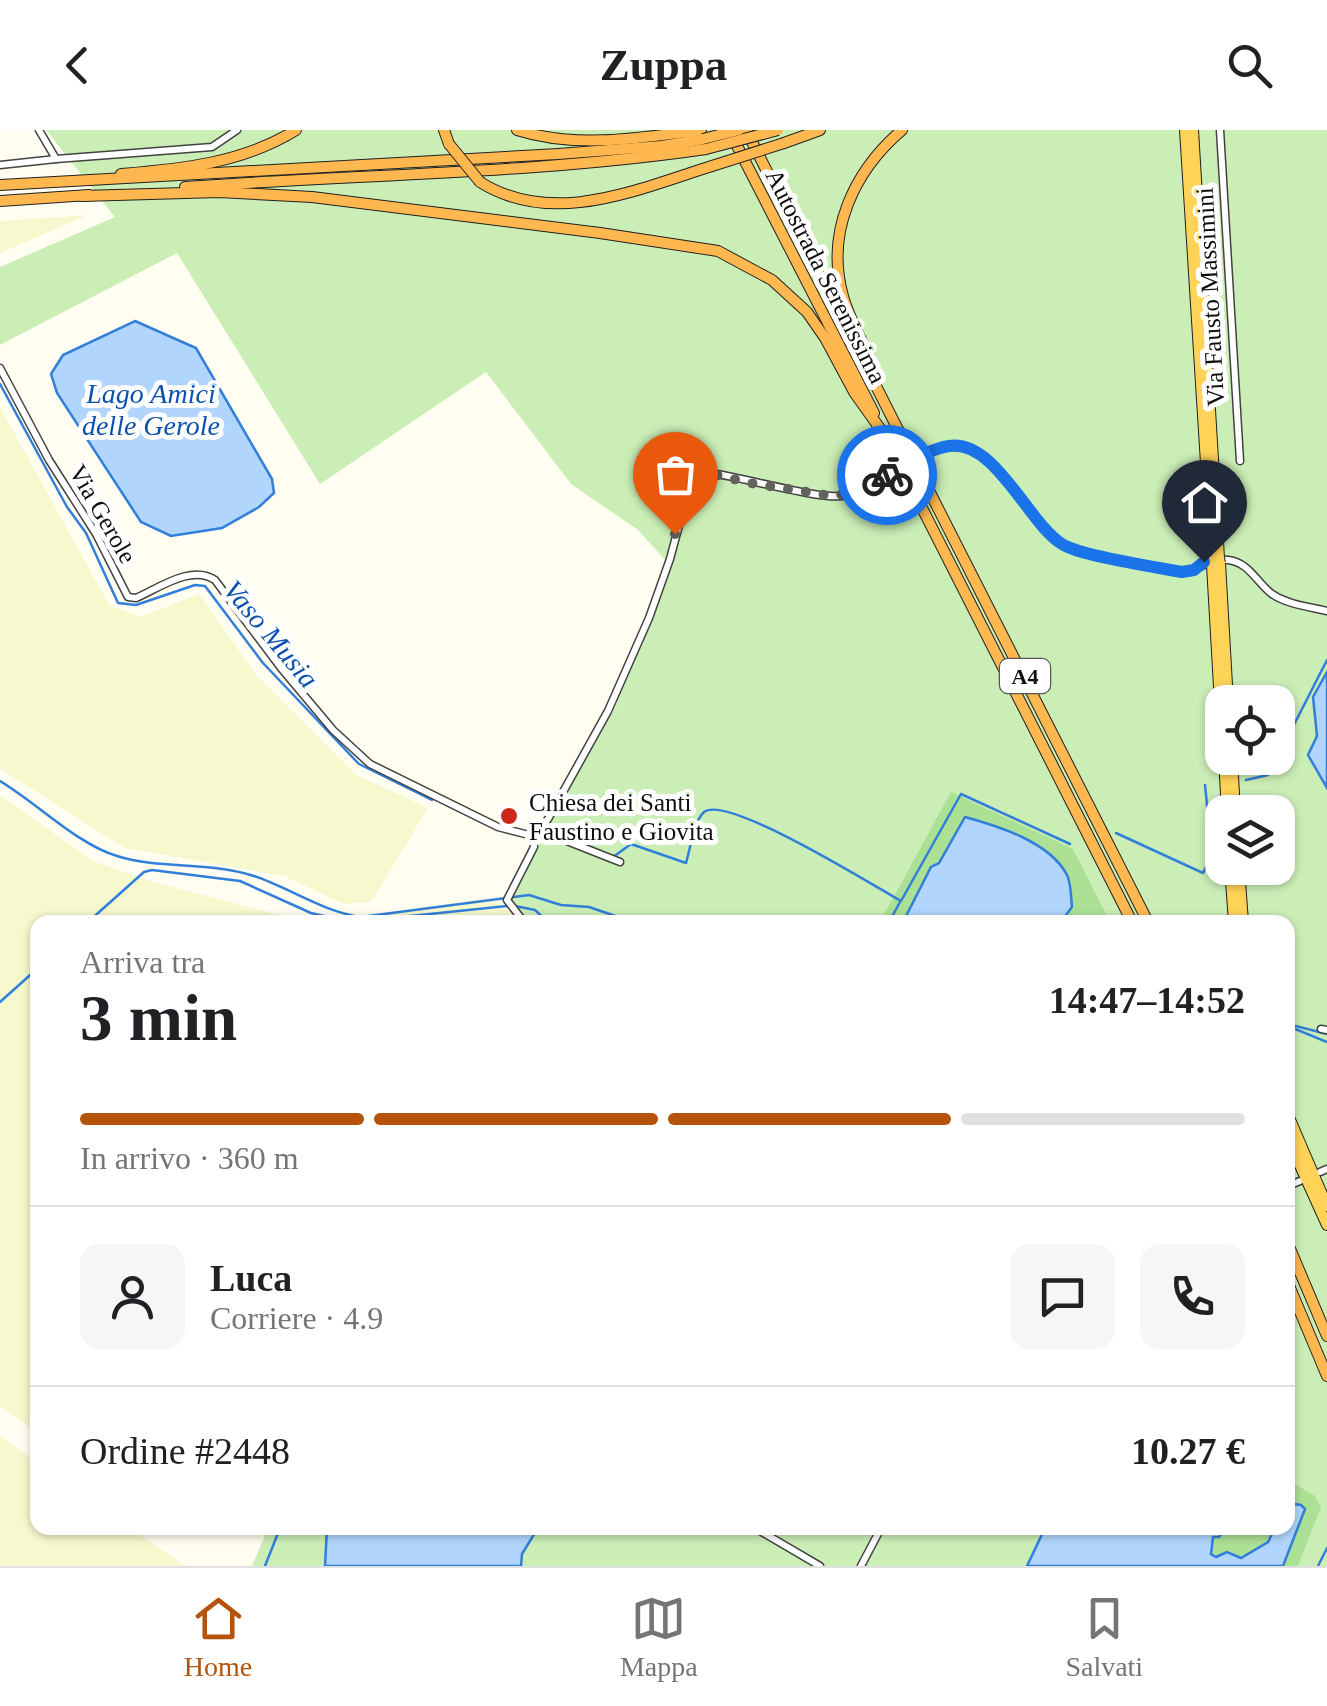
<!DOCTYPE html>
<html lang="it">
<head>
<meta charset="utf-8">
<style>
	body { margin:0; font-family:Georgia,serif; background:#f6f6f6; color:#202124; height:100vh; display:flex; flex-direction:column; font-size:38px; white-space:nowrap }
	* { box-sizing:border-box; margin:0 }
	p { font-size:32px; color:#757577 }
	.icon { flex:none; width:55px; height:55px; fill:none; stroke:currentColor; stroke-width:2; stroke-linecap:round; stroke-linejoin:round }
	.map { position:relative; flex:1; overflow:hidden }
	.side { position:absolute; left:30px; top:785px; width:1265px; height:620px; display:flex; flex-direction:column; background:#fff; border-radius:20px; box-shadow:0 2px 8px #0004 }
	.side>* { flex:none }
	.tools { position:absolute; left:1205px; top:555px; display:grid; gap:20px }
	.tools a { display:grid; place-items:center; width:90px; height:90px; border-radius:20px; background:#fff; box-shadow:0 2px 8px #0004; font-size:50px }
	.pin { position:absolute; display:grid; place-items:center; width:85px; height:85px; color:#fff; margin:-102px -42px; border-radius:50% 50% 50% 0; rotate:-45deg; box-shadow:0 0 10px #0007 }
	.pin .icon { rotate:45deg }
	.courier { position:absolute; display:grid; place-items:center; width:100px; height:100px; margin:-50px; border:8px solid #1a73e8; border-radius:50%; background:#fff; color:#222; box-shadow:0 2px 12px #0007 }
	.headline em { font-style:normal; font-weight:700 }
	.headline div { display:flex; flex-direction:column-reverse }
	.headline { display:flex; align-items:center; justify-content:space-between; height:170px; padding:0 50px }
	h1 { font-size:65px; font-weight:700; line-height:75px }
	.bar { display:grid; grid-template-columns:repeat(4,1fr); gap:15px 10px; align-content:center; height:120px; padding:0 50px }
	.bar i { height:12px; border-radius:8px; background:#e0e0e0 }
	.bar .on { background:#b45309 }
	.bar p { grid-column:span 4 }
	.line { display:flex; align-items:center; gap:25px; padding:0 50px; border-top:2px solid #e0e0e0 }
	.line div { flex:1 }
	.round { display:grid; place-items:center; flex:none; width:105px; height:105px; border-radius:20px; background:#f6f6f6 }
	header { display:flex; justify-content:space-between; align-items:center; height:130px; padding:0 50px; background:#fff; font-size:45px; font-weight:700 }
	.dock { display:flex; justify-content:space-around; align-items:center; height:140px; border-top:2px solid #e0e0e0; background:#fff; font-size:28px; color:#757577 }
	.dock a { display:grid; justify-items:center; gap:5px }
	.dock .on { color:#b45309 }
	.map>svg:first-child { display:block }
	.farmland { fill:#f6f8ce }
	.green { fill:#cbeeb6; fill-rule:evenodd }
	.forest { fill:#ace094 }
	.water { fill:#b1d5fc; stroke:#317fda; stroke-width:2.5 }
	.lines { fill:none; stroke-linecap:round; stroke-linejoin:round }
	.stream { stroke:#317fda; stroke-width:2.5 }
	.minor-casing { stroke:#424242; stroke-width:9 }
	.trunk-casing { stroke:#202020; stroke-width:12 }
	.motorway-casing { stroke:#202020; stroke-width:12 }
	.minor { stroke:#fff; stroke-width:6 }
	.trunk { stroke:#ffd358; stroke-width:10 }
	.motorway { stroke:#ffb84f; stroke-width:10 }
	.minor-bridge-casing { stroke:#424242; stroke-width:9; stroke-linecap:butt }
	.trunk-bridge-casing { stroke:#202020; stroke-width:12; stroke-linecap:butt }
	.motorway-bridge-casing { stroke:#202020; stroke-width:12; stroke-linecap:butt }
	.minor-bridge { stroke:#fff; stroke-width:6 }
	.trunk-bridge { stroke:#ffd358; stroke-width:10 }
	.motorway-bridge { stroke:#ffb84f; stroke-width:10 }
	.done { stroke:#63635e; stroke-width:10; stroke-dasharray:0 18 }
	.route { stroke:#1a73e8; stroke-width:12 }
	.poi-dot { fill:#cd2919; stroke:#fff; stroke-width:4 }
	.labels { text-anchor:middle; dominant-baseline:central; stroke-width:10; stroke-linejoin:round; paint-order:stroke }
	.shield { fill:#fff; stroke:#575757; stroke-width:2.5 }
	.shield-label { font-size:22px; font-weight:bold; fill:#0f0f0f }
	.street-label { font-size:25px; fill:#0f0f0f; stroke:#fff }
	.poi-label { font-size:25px; fill:#0f0f0f; stroke:#fff; text-anchor:start }
	.water-label { font-size:28px; font-style:italic; fill:#0c51ae; stroke:#fff }
</style>
</head>
<body>
<header><svg class="icon" aria-label="back" viewBox="0 0 24 24"><path d="M15 5l-7 7 7 7"/></svg>Zuppa<svg class="icon" aria-label="search" viewBox="0 0 24 24"><circle cx="10" cy="10" r="6"/><path d="M15 15l6 6"/></svg></header>
<div class="map">
<svg width="1327" height="1436" viewBox="0 0 1327 1436">
	<rect width="100%" height="100%" fill="#fffef1"/>
	<g class="farmland">
		<path d="M 88,85 L 0,123 L 0,91 Z"/>
		<path d="M 0,277 L 109,475 L 140,487 L 199,464 L 257,546 L 357,645 L 428,678 L 371,772 L 344,774 L 284,746 L 125,718 L 0,639 Z"/>
		<path d="M 0,665 L 93,731 L 154,752 L 305,792 L 38,792 L 37,1302 L 0,1276 Z"/>
		<path d="M 488,768 L 526,792 L 355,792 L 358,787 Z"/>
		<path d="M 0,1306 L 37,1332 L 38,1398 L 130,1398 L 185,1436 L 0,1436 Z"/>
	</g>
	<path class="green" d="M 46,0 L 1327,0 L 1327,1436 L 252,1436 L 268,1398 L 1288,1398 L 1288,792 L 523,792 L 507,773 L 508,764 L 616,576 L 667,432 L 638,400 L 571,354 L 486,242 L 320,354 L 177,123 L 0,215 L 0,137 L 115,87 ZM 1222,572 L 1278,572 L 1278,628 L 1222,628 ZM 1222,682 L 1278,682 L 1278,738 L 1222,738 Z"/>
	<g class="forest">
		<path d="M 951,662 L 1073,719 L 1110,792 L 1061,792 L 1054,731 L 1038,716 L 965,687 L 939,733 L 931,737 L 903,792 L 880,792 Z"/>
		<path d="M 1288,1350 L 1315,1366 L 1321,1377 L 1298,1436 L 1283,1436 L 1305,1379 L 1301,1375 L 1288,1373 Z"/>
		<path d="M 1227,1398 L 1275,1398 C 1266,1423 1236,1432 1211,1425 L 1213,1407 Z"/>
	</g>
	<g class="water">
		<path d="M 135,191 L 196,218 L 272,349 L 274,363 L 259,377 L 222,398 L 171,406 L 141,392 L 57,263 L 51,244 L 63,225 Z"/>
		<path d="M 1327,542 L 1327,658 L 1308,625 L 1317,606 L 1313,567 Z"/>
		<path d="M 965,687 C 998,696 1050,712 1067,745 C 1071,753 1071,767 1072,777 L 1061,792 L 903,792 L 931,737 L 939,733 Z"/>
		<path d="M 1288,1373 L 1301,1375 L 1305,1379 L 1283,1436 L 1027,1436 L 1045,1398 L 1227,1398 L 1219,1407 L 1213,1407 L 1211,1424 L 1216,1427 L 1227,1422 L 1241,1428 L 1268,1412 L 1275,1398 L 1288,1398 Z"/>
		<path d="M 327,1398 L 538,1398 L 522,1424 L 521,1436 L 325,1436 Z"/>
	</g>
	<g class="lines">
		<g class="stream">
			<path d="M 0,254 L 67,377 L 86,403 L 118,473 L 136,475 L 195,455 L 205,456 L 263,533 L 359,634 L 432,670"/>
			<path d="M 1278,626 L 1327,530"/>
			<path d="M 1246,650 L 1268,645 L 1276,629"/>
			<path d="M 0,651 C 37,673 77,714 117,726 C 161,740 209,731 254,746 C 290,758 323,782 361,787 L 529,765 L 561,775 L 589,777 L 633,792"/>
			<path d="M 554,702 L 578,712"/>
			<path d="M 1116,703 L 1203,743 L 1212,724 L 1205,655"/>
			<path d="M 613,727 L 631,714 L 686,733 C 690,720 694,691 704,682 C 727,664 874,756 901,771 L 961,664 L 1070,714"/>
			<path d="M 515,776 L 535,780 L 548,792"/>
			<path d="M 88,792 L 144,742 L 152,740 L 240,751 L 311,783 L 350,792"/>
			<path d="M 352,792 L 507,776"/>
			<path d="M 889,792 L 900,772"/>
			<path d="M 0,872 L 38,838"/>
			<path d="M 1288,894 L 1327,904"/>
			<path d="M 1288,896 L 1327,912"/>
			<path d="M 265,1436 L 280,1398"/>
			<path d="M 1318,1436 L 1327,1418"/>
		</g>
		<defs>
			<g id="minor">
				<path d="M 1220,0 L 1240,331"/>
				<path d="M 56,29 L 212,17 L 237,0"/>
				<path d="M 0,35 L 56,29 L 39,0"/>
				<path d="M 0,238 L 49,330 L 96,404 L 128,467 L 136,468 C 159,458 192,434 215,450 L 281,538 L 333,600 L 370,634 L 498,697 L 533,706 L 548,689 L 608,581 L 649,488 L 670,429 L 693,343 C 708,336 811,370 842,366 C 857,364 872,353 885,346"/>
				<path d="M 929,323 C 996,292 1017,387 1062,414 C 1082,426 1156,437 1182,443 C 1199,440 1210,428 1228,430 C 1249,432 1257,453 1272,464 C 1286,474 1310,477 1327,481"/>
				<path d="M 539,700 L 620,732"/>
				<path d="M 524,792 L 507,770 L 534,717 L 533,706"/>
				<path d="M 1321,899 L 1327,900"/>
				<path d="M 1320,1042 L 1327,1039"/>
				<path d="M 1288,1056 L 1300,1051"/>
				<path d="M 755,1398 L 820,1436"/>
				<path d="M 861,1436 L 881,1398"/>
			</g>
			<g id="trunk">
				<path d="M 1185,0 L 1212,428"/>
				<path d="M 1193,0 L 1219,428"/>
				<path d="M 1220,433 L 1228,572"/>
				<path d="M 1212,435 L 1222,609"/>
				<path d="M 1224,628 L 1227,682"/>
				<path d="M 1232,628 L 1235,682"/>
				<path d="M 1230,738 L 1234,792"/>
				<path d="M 1239,738 L 1243,792"/>
				<path d="M 1288,985 L 1327,1076"/>
				<path d="M 1288,1009 L 1327,1095"/>
			</g>
			<g id="motorway">
				<path d="M 444,0 L 449,14"/>
				<path d="M 517,0 C 576,19 641,8 701,0"/>
				<path d="M 746,0 L 1148,792"/>
				<path d="M 731,4 L 874,283"/>
				<path d="M 784,13 L 820,0"/>
				<path d="M 121,44 C 182,39 243,33 296,0"/>
				<path d="M 480,52 C 553,98 638,59 712,36"/>
				<path d="M 0,55 L 558,24 L 662,16 L 703,9"/>
				<path d="M 185,57 C 359,44 534,44 706,19"/>
				<path d="M 82,66 L 219,62 L 312,67 L 600,103 L 718,121 L 772,150 L 807,182 L 825,208 L 854,262 L 886,307"/>
				<path d="M 0,71 L 89,65"/>
				<path d="M 871,230 C 861,209 849,188 843,166 C 825,102 854,41 902,0"/>
				<path d="M 884,303 L 1132,792"/>
				<path d="M 1288,1114 L 1327,1206"/>
				<path d="M 1288,1153 L 1327,1246"/>
			</g>
		</defs>
		<use href="#minor" class="minor-casing"/>
		<use href="#trunk" class="trunk-casing"/>
		<use href="#motorway" class="motorway-casing"/>
		<use href="#minor" class="minor"/>
		<use href="#trunk" class="trunk"/>
		<use href="#motorway" class="motorway"/>
		<defs>
			<path id="minor-bridge" d="M 885,346 L 929,323"/>
			<g id="trunk-bridge">
				<path d="M 1212,428 L 1212,435"/>
				<path d="M 1219,428 L 1220,433"/>
			</g>
			<g id="motorway-bridge">
				<path d="M 703,9 L 739,0"/>
				<path d="M 449,14 L 480,52"/>
				<path d="M 706,19 L 778,0"/>
				<path d="M 712,36 L 784,13"/>
			</g>
		</defs>
		<use href="#minor-bridge" class="minor-bridge-casing"/>
		<use href="#trunk-bridge" class="trunk-bridge-casing"/>
		<use href="#motorway-bridge" class="motorway-bridge-casing"/>
		<use href="#minor-bridge" class="minor-bridge"/>
		<use href="#trunk-bridge" class="trunk-bridge"/>
		<use href="#motorway-bridge" class="motorway-bridge"/>
	</g>
	<g class="lines">
		<path class="done" d="M 675,404 L 690,348 L 696,340 L 750,353 L 832,366 L 856,362 L 887,345"/>
		<path class="route" d="M 887,345 C 906,335 928,319 949,316 C 995,309 1028,393 1062,414 C 1080,426 1156,437 1182,442 L 1194,440 L 1204,432"/>
	</g>
	<circle class="poi-dot" cx="509" cy="686" r="10"/>
	<g class="labels">
		<rect class="shield" x="1000" y="529" width="50" height="34" rx="8"/>
		<g class="shield-label">
			<text x="1025" y="546">A4</text>
		</g>
		<g class="street-label">
			<text transform="translate(826 146) rotate(63)">Autostrada Serenissima</text>
			<text transform="translate(1210 167) rotate(-93)">Via Fausto Massimini</text>
			<text transform="translate(103 384) rotate(60)">Via Gerole</text>
		</g>
		<g class="poi-label">
			<text x="529" y="672">Chiesa dei Santi<tspan x="529" dy="29">Faustino e Giovita</tspan></text>
		</g>
		<g class="water-label">
			<text x="151" y="263">Lago Amici<tspan x="151" dy="32">delle Gerole</tspan></text>
			<text transform="translate(271 504) rotate(50)">Vaso Musia</text>
		</g>
	</g>
</svg>
<div class="tools">
<a><svg class="icon" aria-label="locate" viewBox="0 0 24 24"><circle cx="12" cy="12" r="6"/><path d="M12 2v4M12 18v4M2 12h4M18 12h4"/></svg></a>
<a><svg class="icon" aria-label="layers" viewBox="0 0 24 24"><path d="M12 4l9 5-9 5-9-5zM3 14l9 5 9-5"/></svg></a>
</div>
<div class="pin" style="left:675px;top:404px;background:#ea580c"><svg class="icon" aria-label="bag" viewBox="0 0 24 24"><path d="M5 8h14l-1 12H6zM9 8a3 3 0 0 1 6 0"/></svg></div>
<div class="pin" style="left:1204px;top:432px;background:#1f2937"><svg class="icon" aria-label="home" viewBox="0 0 24 24"><path d="M3 11l9-7 9 7M6 9v11h12V9"/></svg></div>
<div class="courier" style="left:887px;top:345px"><svg class="icon" aria-label="bike" viewBox="0 0 24 24"><circle cx="6" cy="16" r="4"/><circle cx="18" cy="16" r="4"/><path d="M6 16l4-8h5l3 8M10 8l3 8H6M13 5h3"/></svg></div>
<section class="side">
<div class="headline"><div><h1>3 min</h1><p>Arriva tra</p></div><em>14:47–14:52</em></div>
<div class="bar"><i class="on"></i><i class="on"></i><i class="on"></i><i></i><p>In arrivo · 360 m</p></div>
<div class="line" style="height:180px"><a class="round"><svg class="icon" aria-label="person" viewBox="0 0 24 24"><circle cx="12" cy="8" r="4"/><path d="M4 21q1-7 8-7t8 7"/></svg></a><div><b>Luca</b><p>Corriere · 4.9</p></div><a class="round"><svg class="icon" aria-label="chat" viewBox="0 0 24 24"><path d="M4 5h16v11H9l-5 4z"/></svg></a><a class="round"><svg class="icon" aria-label="phone" viewBox="0 0 24 24"><path d="M5 4h4l2 5-3 2q2 4 5 5l2-3 5 2v4C11 20 4 13 5 4z"/></svg></a></div>
<div class="line" style="height:130px"><div>Ordine #2448</div><b>10.27 €</b></div>
</section>
</div>
<nav class="dock">
<a class="on"><svg class="icon" aria-label="home" viewBox="0 0 24 24"><path d="M3 11l9-7 9 7M6 9v11h12V9"/></svg>Home</a>
<a><svg class="icon" aria-label="map" viewBox="0 0 24 24"><path d="M3 6l6-2 6 2 6-2v14l-6 2-6-2-6 2zM9 4v14M15 6v14"/></svg>Mappa</a>
<a><svg class="icon" aria-label="saved" viewBox="0 0 24 24"><path d="M7 4h10v16l-5-4-5 4z"/></svg>Salvati</a>
</nav>
</body>
</html>
